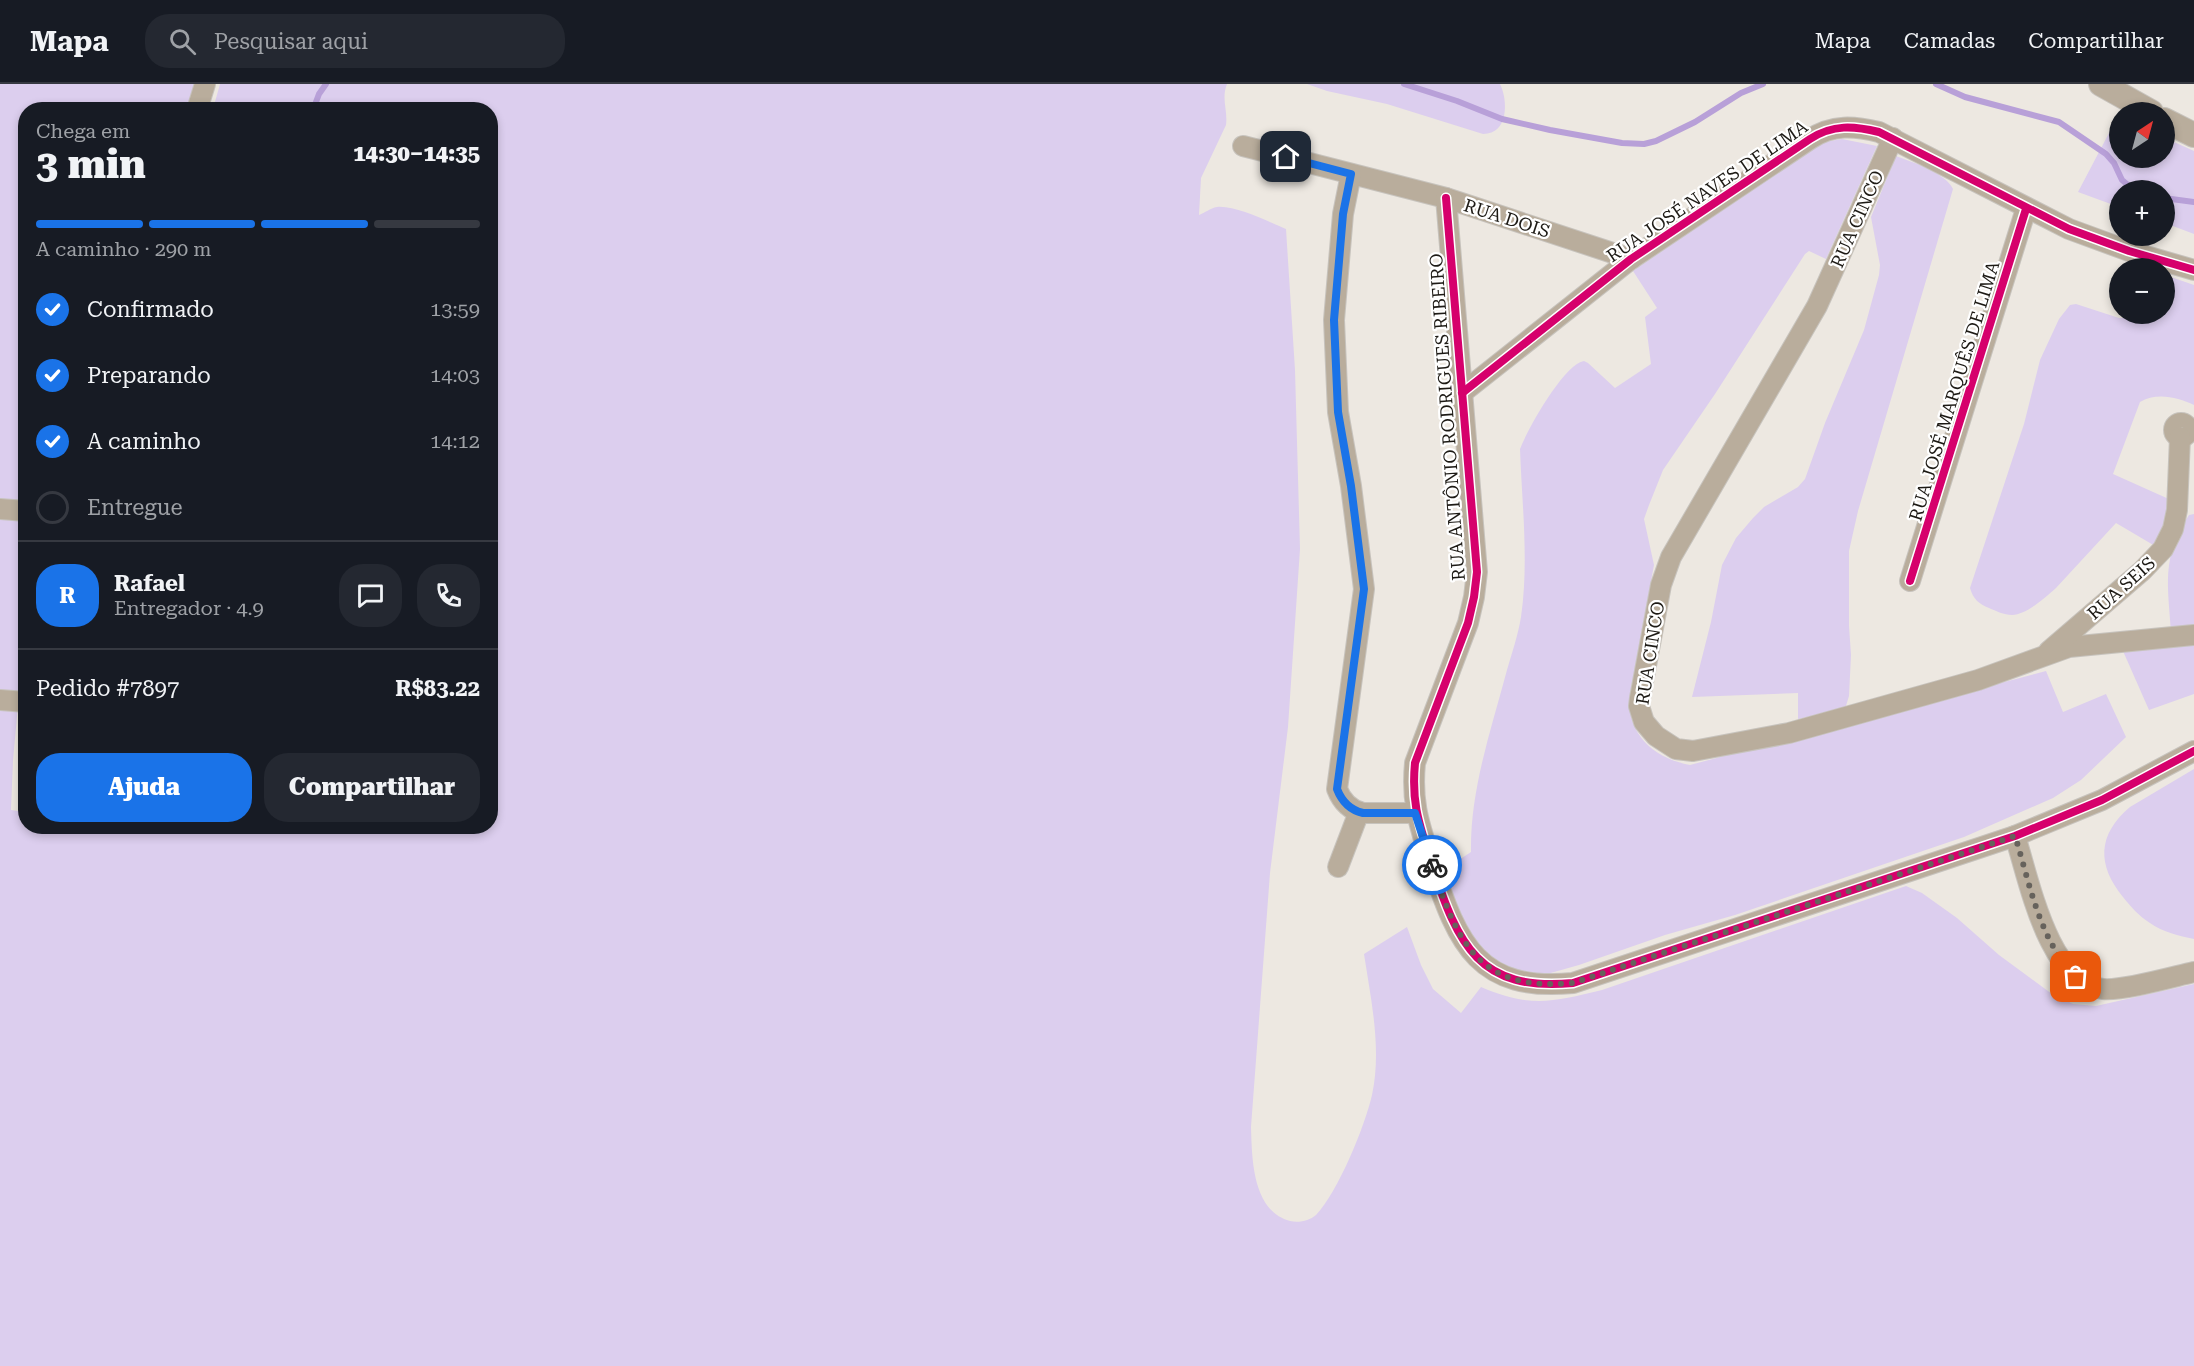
<!DOCTYPE html>
<html lang="pt">
<head>
<meta charset="utf-8">
<style>
	body { margin:0; font-family:"Roboto Serif",serif; background:#242831; color:#f1f3f6; height:100vh; display:flex; flex-direction:column; font-size:22px; white-space:nowrap }
	* { box-sizing:border-box; margin:0 }
	p { font-size:20px; color:#9ea1a6 }
	.icon { flex:none; width:33px; height:33px; fill:none; stroke:currentColor; stroke-width:2; stroke-linecap:round; stroke-linejoin:round }
	.map { position:relative; flex:1; overflow:hidden }
	.panel { position:absolute; left:18px; top:18px; width:480px; height:732px; display:flex; flex-direction:column; background:#171b24; border-radius:24px; box-shadow:0 3px 9px #0003 }
	.panel>* { flex:none }
	.needle { width:39px; rotate:36deg }
	.controls { position:absolute; left:2109px; top:18px; display:grid; gap:12px }
	.controls a { display:grid; place-items:center; width:66px; height:66px; border-radius:50%; background:#171b24; box-shadow:0 3px 9px #0003; font-size:30px }
	.pin { position:absolute; display:grid; place-items:center; width:51px; height:51px; color:#fff; margin:-26px; border-radius:12px; box-shadow:0 3px 9px #0006 }
	.courier { position:absolute; display:grid; place-items:center; width:60px; height:60px; margin:-30px; border:4px solid #1a73e8; border-radius:50%; background:#fff; color:#222; box-shadow:0 2px 8px #0007 }
	.summary em { font-style:normal; font-weight:800 }
	.summary div { display:flex; flex-direction:column-reverse }
	.summary { display:flex; align-items:center; justify-content:space-between; height:102px; padding:0 18px }
	h1 { font-size:39px; font-weight:800; line-height:45px }
	.bar { display:grid; grid-template-columns:repeat(4,1fr); gap:9px 6px; align-content:center; height:72px; padding:0 18px }
	.bar i { height:8px; border-radius:4px; background:#363941 }
	.bar .selected { background:#1a73e8 }
	.bar p { grid-column:span 4 }
	.line { display:flex; align-items:center; gap:15px; padding:0 18px; border-top:2px solid #363941 }
	.line div { flex:1 }
	.round { display:grid; place-items:center; flex:none; width:63px; height:63px; border-radius:24px; background:#242831 }
	ol { padding:0 18px; list-style:none }
	li { display:flex; align-items:center; gap:18px; height:66px }
	li p { margin-inline-start:auto }
	li .icon { padding:6px; border-radius:50%; background:#1a73e8; color:#fff; stroke-width:4 }
	li:last-child { color:#9ea1a6 }
	li i { width:33px; height:33px; border:3px solid #363941; border-radius:50% }
	.button { display:flex; gap:12px; margin-top:auto; padding:12px 18px }
	.button a { flex:1; height:69px; border-radius:24px; background:#1a73e8; color:#fff; font-size:24px; font-weight:800; line-height:69px; text-align:center }
	.button a+a { background:#242831; color:#f1f3f6 }
	header { display:flex; align-items:center; gap:36px; box-sizing:border-box; height:84px; padding:0 30px; background:#171b24; border-bottom:2px solid #363941 }
	header strong { font-size:28px }
	nav { display:flex; gap:33px; margin-inline-start:auto; font-size:21px }
	.search { width:420px; height:54px; background:#242831; display:flex; align-items:center; gap:15px; box-sizing:border-box; padding:0 21px; border-radius:24px; color:#9ea1a6; font-size:22px }
	.map>svg:first-child { display:block }
	.green { fill:#dcceee }
	.lines { fill:none; stroke-linecap:round; stroke-linejoin:round }
	.stream { stroke:#b8a0d8; stroke-width:6 }
	.minor-casing { stroke:#c7c3bd; stroke-width:22 }
	.tertiary-casing { stroke:#c7c3bd; stroke-width:26 }
	.minor { stroke:#b9ad9c; stroke-width:20 }
	.tertiary { stroke:#b9ad9c; stroke-width:24 }
	.cycleway-casing { stroke:#fff; stroke-width:11 }
	.cycleway { stroke:#d6006c; stroke-width:8 }
	.done { stroke:#66625c; stroke-width:6; stroke-dasharray:0 10.8 }
	.route { stroke:#1a73e8; stroke-width:8 }
	.labels { text-anchor:middle; dominant-baseline:central; stroke-width:4.5; stroke-linejoin:round; paint-order:stroke }
	.street-label { font-size:18px; fill:#1d1a15; stroke:#fff }
</style>
</head>
<body>
<header>
<strong>Mapa</strong>
<div class="search"><svg class="icon" aria-label="search" viewBox="0 0 24 24"><circle cx="10" cy="10" r="6"/><path d="M15 15l6 6"/></svg>Pesquisar aqui</div>
<nav><a>Mapa</a><a>Camadas</a><a>Compartilhar</a></nav>
</header>
<div class="map">
<svg width="2194" height="1282" viewBox="0 0 2194 1282">
	<rect width="100%" height="100%" fill="#ede8e1"/>
	<g class="green">
		<path d="M 0,0 L 196,0 L 187,25 L 26,26 L 26,535 L 13,676 L 11,726 L 25,728 L 26,742 L 490,742 L 490,26 L 213,25 L 220,0 L 1227,0 C 1221,15 1228,26 1226,41 L 1201,94 L 1199,131 C 1205,129 1210,124 1217,123 C 1235,121 1269,138 1286,145 L 1295,286 L 1300,465 L 1288,643 L 1270,789 L 1251,1043 C 1252,1074 1252,1127 1290,1137 C 1299,1139 1309,1137 1316,1131 C 1338,1108 1365,1042 1372,1011 C 1382,965 1371,916 1364,870 L 1407,843 L 1421,881 L 1433,905 L 1461,929 L 1481,903 C 1530,924 1553,918 1602,906 L 1906,802 L 1922,809 L 1957,834 L 1999,871 L 2052,910 L 2073,920 L 2096,922 L 2194,900 L 2194,1282 L 0,1282 Z"/>
		<path d="M 1307,0 L 1500,0 C 1508,16 1509,50 1483,50 L 1387,20 L 1327,7 Z"/>
		<path d="M 2119,30 L 2120,74 L 2164,74 L 2165,54 L 2194,67 L 2194,150 L 2165,139 L 2164,106 L 2120,106 L 2119,123 L 2078,108 Z"/>
		<path d="M 1842,55 L 1877,62 L 1826,175 L 1809,167 L 1805,170 L 1715,310 L 1663,386 L 1649,421 L 1644,435 L 1654,481 L 1629,615 C 1629,652 1654,674 1690,681 L 2046,587 L 2063,628 L 2106,610 L 2126,653 L 2081,696 L 2053,714 L 1964,753 L 1735,831 L 1665,851 L 1579,881 L 1547,890 L 1521,890 L 1482,870 L 1455,824 L 1445,785 L 1471,768 C 1470,706 1491,646 1507,586 C 1512,569 1518,551 1521,533 C 1529,478 1522,421 1520,365 C 1527,346 1564,280 1584,277 L 1588,279 L 1615,304 L 1651,280 L 1645,233 L 1657,224 L 1633,187 L 1819,59 Z"/>
		<path d="M 1896,72 C 1912,78 1946,89 1953,105 L 1858,427 L 1849,467 L 1849,542 L 1851,571 L 1849,612 L 1845,625 L 1798,635 L 1798,609 L 1692,613 L 1711,538 L 1722,481 L 1736,454 L 1753,434 L 1764,423 L 1798,403 L 1805,395 L 1825,339 L 1864,246 L 1879,191 L 1880,181 L 1871,133 Z"/>
		<path d="M 2165,191 L 2194,201 L 2194,321 C 2178,313 2156,308 2140,318 L 2113,390 L 2171,416 L 2169,433 L 2155,462 L 2116,439 L 2056,504 C 2045,514 2027,530 2012,531 C 2004,531 1996,527 1989,524 C 1979,520 1973,515 1970,504 L 2024,340 L 2040,276 L 2059,235 L 2070,221 L 2076,220 L 2119,234 L 2125,234 L 2132,230 L 2164,230 Z"/>
		<path d="M 2194,430 L 2194,546 L 2171,548 C 2168,500 2161,474 2189,431 Z"/>
		<path d="M 2194,559 L 2194,610 L 2149,626 L 2123,567 Z"/>
		<path d="M 2194,685 L 2194,855 C 2179,852 2163,848 2150,839 C 2139,832 2131,823 2123,813 C 2097,781 2097,751 2130,723 Z"/>
	</g>
	<g class="lines">
		<g class="stream">
			<path d="M 1404,0 L 1457,17 L 1502,35 L 1550,46 L 1622,59 L 1644,60 L 1656,57 L 1695,38 L 1741,9 L 1763,0"/>
			<path d="M 1936,0 L 1965,13 L 2059,38 L 2106,70 L 2114,79 L 2122,96 L 2134,106"/>
			<path d="M 313,26 L 319,10 L 326,0"/>
			<path d="M 2164,114 L 2194,118"/>
		</g>
		<defs>
			<g id="minor">
				<path d="M 197,26 L 205,0"/>
				<path d="M 1893,54 L 1817,222 L 1671,473 L 1661,501 L 1640,614 L 1639,622 L 1644,638 L 1656,652 L 1676,665 L 1693,667 L 1789,649 L 1978,596 L 2069,563 L 2194,551"/>
				<path d="M 1243,62 L 1446,114 L 1631,175"/>
				<path d="M 1351,90 L 1343,130 L 1334,236 L 1338,328 L 1351,402 L 1364,505 L 1337,705 C 1342,718 1350,726 1363,729 L 1415,729"/>
				<path d="M 1446,114 L 1477,488 L 1474,513 L 1468,539 L 1415,679 C 1411,721 1420,742 1432,781 C 1458,861 1479,908 1573,899 L 2015,752 L 2102,716 L 2194,667"/>
				<path d="M 1462,309 L 1631,175 L 1810,55 C 1833,40 1854,42 1879,48 L 2069,145 L 2129,167 L 2194,186"/>
				<circle cx="2181" cy="346" r="7"/>
				<path d="M 0,425 L 26,427"/>
				<path d="M 1910,497 L 2026,125"/>
				<path d="M 2049,567 L 2142,487 L 2163,465 L 2173,445 L 2177,426 L 2180,353"/>
				<path d="M 0,616 L 26,618"/>
				<path d="M 2015,752 C 2029,795 2048,899 2103,905 C 2123,907 2172,893 2194,888"/>
				<path d="M 1338,783 L 1359,728"/>
			</g>
			<g id="tertiary">
				<path d="M 2101,0 L 2151,28"/>
				<path d="M 2164,36 L 2194,51"/>
			</g>
		</defs>
		<use href="#minor" class="minor-casing"/>
		<use href="#tertiary" class="tertiary-casing"/>
		<use href="#minor" class="minor"/>
		<use href="#tertiary" class="tertiary"/>
		<defs>
			<g id="cycleway">
				<path d="M 1446,114 L 1477,488 L 1474,513 L 1468,539 L 1415,679 C 1411,721 1420,742 1432,781 C 1458,861 1479,908 1573,899 L 2015,752 L 2102,716 L 2194,667"/>
				<path d="M 1462,309 L 1631,175 L 1810,55 C 1833,40 1854,42 1879,48 L 2069,145 L 2129,167 L 2194,186"/>
				<path d="M 1910,497 L 2026,125"/>
			</g>
		</defs>
		<use href="#cycleway" class="cycleway-casing"/>
		<use href="#cycleway" class="cycleway"/>
	</g>
	<g class="lines">
		<path class="done" d="M 1432,781 C 1458,860 1479,908 1573,899 L 2015,752 C 2030,800 2039,856 2076,893"/>
		<path class="route" d="M 1286,73 L 1351,90 L 1343,130 L 1334,236 L 1338,328 L 1351,402 L 1364,505 L 1337,705 C 1342,718 1350,726 1363,729 L 1415,729 L 1432,781"/>
	</g>
	<g class="labels">
		<g class="street-label">
			<text transform="translate(1707 107) rotate(-34)">RUA JOSÉ NAVES DE LIMA</text>
			<text transform="translate(1507 134) rotate(18)">RUA DOIS</text>
			<text transform="translate(1857 135) rotate(-66)">RUA CINCO</text>
			<text transform="translate(1954 307) rotate(-73)">RUA JOSÉ MARQUÊS DE LIMA</text>
			<text transform="translate(1447 333) rotate(-94)">RUA ANTÔNIO RODRIGUES RIBEIRO</text>
			<text transform="translate(2121 504) rotate(-42)">RUA SEIS</text>
			<text transform="translate(1650 569) rotate(-81)">RUA CINCO</text>
		</g>
	</g>
</svg>
<div class="controls">
<a><svg class="needle" viewBox="-14 -14 28 28"><path d="M0-13l5 13h-10z" fill="#e53935"/><path d="M0 13l5-13h-10z" fill="#9ea1a6"/></svg></a>
<a>+</a>
<a>−</a>
</div>
<div class="pin" style="left:2076px;top:893px;background:#ea580c"><svg class="icon" aria-label="bag" viewBox="0 0 24 24"><path d="M5 8h14l-1 12H6zM9 8a3 3 0 0 1 6 0"/></svg></div>
<div class="pin" style="left:1286px;top:73px;background:#1f2937"><svg class="icon" aria-label="home" viewBox="0 0 24 24"><path d="M3 11l9-7 9 7M6 9v11h12V9"/></svg></div>
<div class="courier" style="left:1432px;top:781px"><svg class="icon" aria-label="bike" viewBox="0 0 24 24"><circle cx="6" cy="16" r="4"/><circle cx="18" cy="16" r="4"/><path d="M6 16l4-8h5l3 8M10 8l3 8H6M13 5h3"/></svg></div>
<section class="panel">
<div class="summary"><div><h1>3 min</h1><p>Chega em</p></div><em>14:30–14:35</em></div>
<div class="bar"><i class="selected"></i><i class="selected"></i><i class="selected"></i><i></i><p>A caminho · 290 m</p></div>
<ol>
<li><svg class="icon" aria-label="check" viewBox="0 0 24 24"><path d="M5 12l5 5 9-10"/></svg>Confirmado<p>13:59</p></li>
<li><svg class="icon" aria-label="check" viewBox="0 0 24 24"><path d="M5 12l5 5 9-10"/></svg>Preparando<p>14:03</p></li>
<li><svg class="icon" aria-label="check" viewBox="0 0 24 24"><path d="M5 12l5 5 9-10"/></svg>A caminho<p>14:12</p></li>
<li><i></i>Entregue</li>
</ol>
<div class="line" style="height:108px"><b class="round" style="background:#1a73e8;color:#fff">R</b><div><b>Rafael</b><p>Entregador · 4.9</p></div><a class="round"><svg class="icon" aria-label="chat" viewBox="0 0 24 24"><path d="M4 5h16v11H9l-5 4z"/></svg></a><a class="round"><svg class="icon" aria-label="phone" viewBox="0 0 24 24"><path d="M5 4h4l2 5-3 2q2 4 5 5l2-3 5 2v4C11 20 4 13 5 4z"/></svg></a></div>
<div class="line" style="height:78px"><div>Pedido #7897</div><b>R$83.22</b></div>
<div class="button"><a>Ajuda</a><a>Compartilhar</a></div>
</section>
</div>
</body>
</html>
